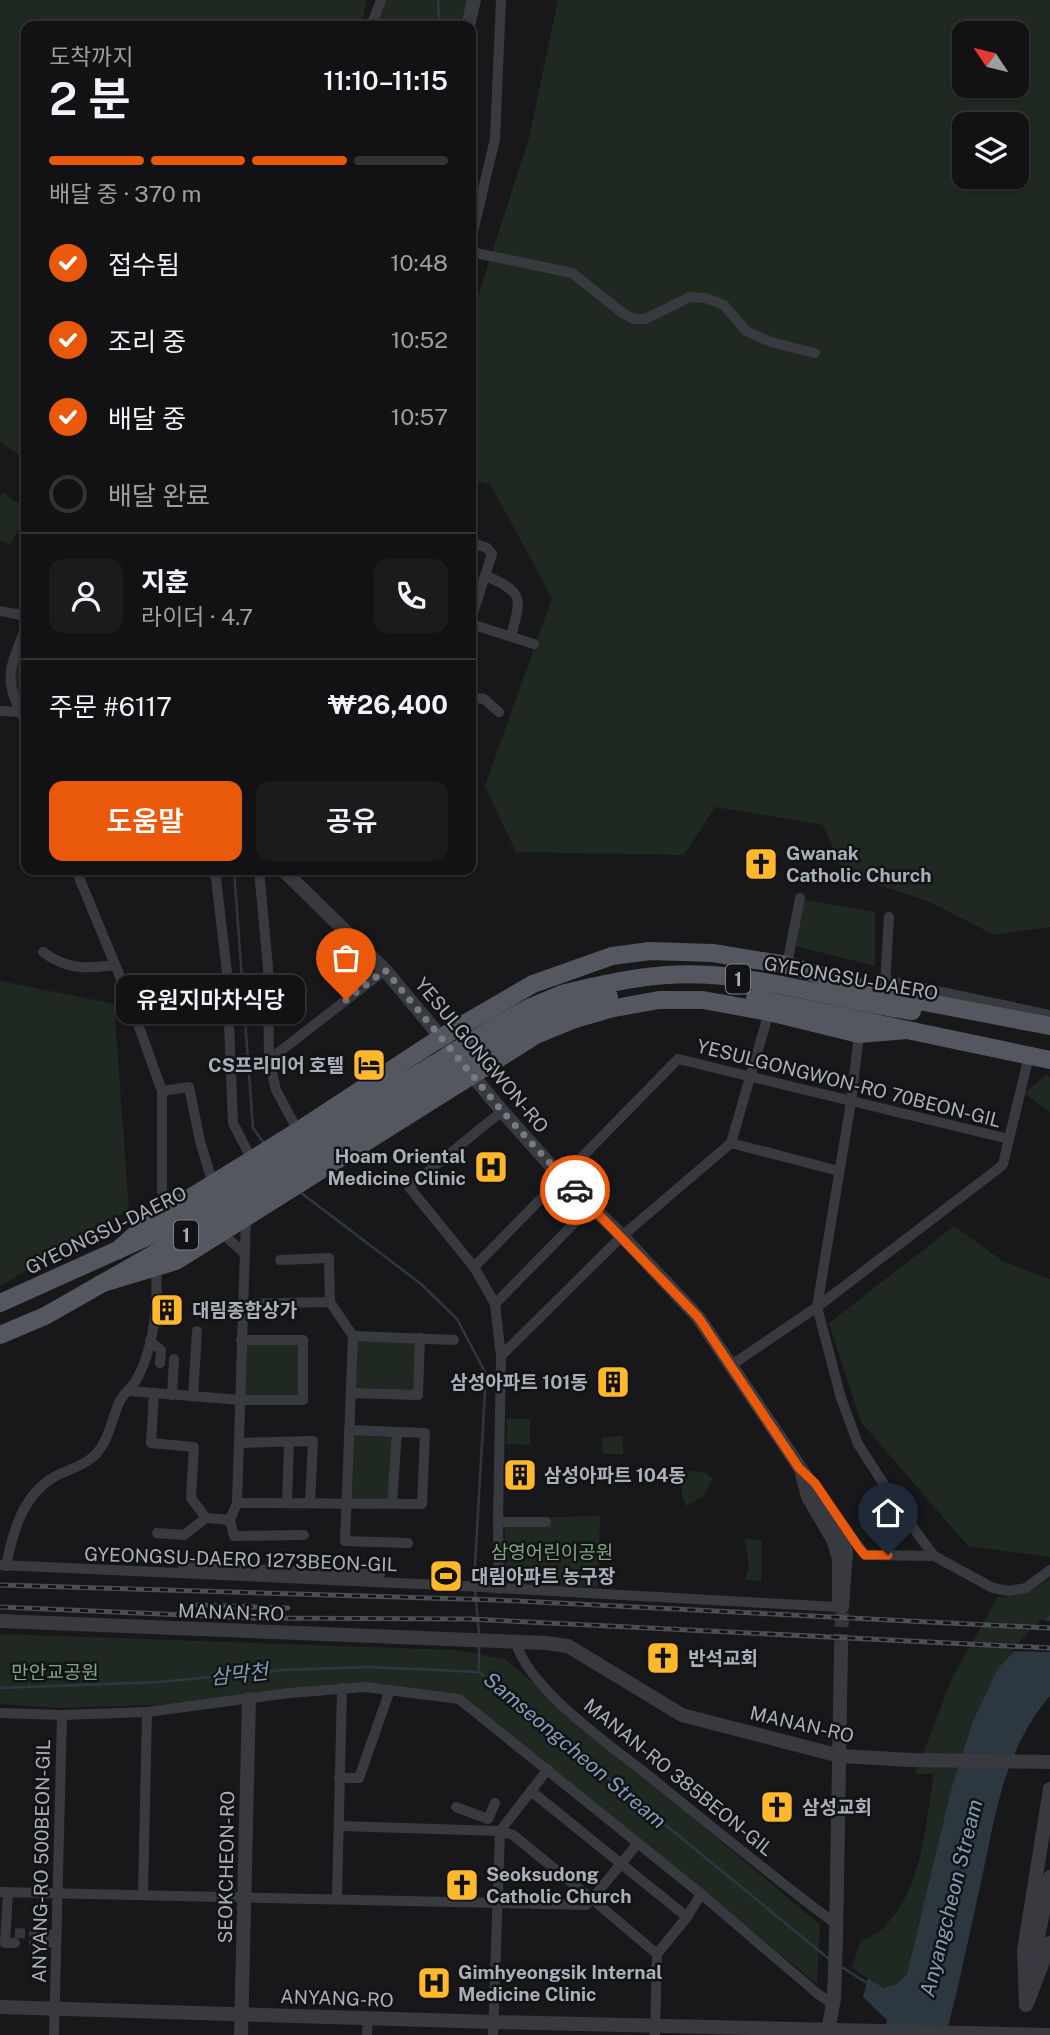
<!DOCTYPE html>
<html lang="ko">
<head>
<meta charset="utf-8">
<style>
	body { margin:0; font-family:"Public Sans","Noto Sans KR",sans-serif; background:#1b1b1d; color:#f1f3f6; height:100vh; display:flex; flex-direction:column; font-size:26px; white-space:nowrap }
	* { box-sizing:border-box; margin:0 }
	p { font-size:23px; color:#9c9ea0 }
	.icon { flex:none; width:38px; height:38px; fill:none; stroke:currentColor; stroke-width:2; stroke-linecap:round; stroke-linejoin:round }
	.map { position:relative; flex:1; overflow:hidden }
	.drawer { position:absolute; left:21px; top:21px; width:455px; height:854px; display:flex; flex-direction:column; background:#121214; border-radius:14px; box-shadow:0 2px 5px #0004,0 0 0 2px #313234 }
	.drawer>* { flex:none }
	.needle { width:46px; rotate:305deg }
	.fabs { position:absolute; left:952px; top:21px; display:grid; gap:14px }
	.fabs a { display:grid; place-items:center; width:77px; height:77px; border-radius:14px; background:#121214; box-shadow:0 2px 5px #0004,0 0 0 2px #313234; font-size:35px }
	.pin { position:absolute; display:grid; place-items:center; width:60px; height:60px; color:#fff; margin:-72px -30px; border-radius:50% 50% 50% 0; rotate:-45deg; box-shadow:0 0 7px #0007 }
	.pin .icon { rotate:45deg }
	.courier { position:absolute; display:grid; place-items:center; width:70px; height:70px; margin:-35px; border:5px solid #ea580c; border-radius:50%; background:#fff; color:#222; box-shadow:0 2px 9px #0007 }
	.bubble { position:absolute; height:49px; border-radius:14px; background:#121214; box-shadow:0 2px 5px #0004,0 0 0 2px #313234; font-size:23px; font-weight:600; line-height:49px; text-align:center }
	.summary em { font-style:normal; font-weight:600 }
	.summary div { display:flex; flex-direction:column-reverse }
	.summary { display:flex; align-items:center; justify-content:space-between; height:119px; padding:0 28px }
	h1 { font-size:46px; font-weight:600; line-height:52px }
	.bar { display:grid; grid-template-columns:repeat(4,1fr); gap:10px 7px; align-content:center; height:84px; padding:0 28px }
	.bar i { height:9px; border-radius:5px; background:#313234 }
	.bar .active { background:#ea580c }
	.bar p { grid-column:span 4 }
	.line { display:flex; align-items:center; gap:18px; padding:0 28px; border-top:2px solid #313234 }
	.line div { flex:1 }
	.round { display:grid; place-items:center; flex:none; width:74px; height:74px; border-radius:14px; background:#1b1b1d }
	ol { padding:0 28px; list-style:none }
	li { display:flex; align-items:center; gap:21px; height:77px }
	li p { margin-inline-start:auto }
	li .icon { padding:7px; border-radius:50%; background:#ea580c; color:#fff; stroke-width:4 }
	li:last-child { color:#9c9ea0 }
	li i { width:38px; height:38px; border:4px solid #313234; border-radius:50% }
	.cta { display:flex; gap:14px; margin-top:auto; padding:14px 28px }
	.cta a { flex:1; height:80px; border-radius:14px; background:#ea580c; color:#fff; font-size:28px; font-weight:600; line-height:80px; text-align:center }
	.cta a+a { background:#1b1b1d; color:#f1f3f6 }
	.map>svg:first-child { display:block }
	.green { fill:#1f2921; fill-rule:evenodd }
	.water { fill:#2d3740 }
	.pier { fill:#18181a }
	.lines { fill:none; stroke-linecap:round; stroke-linejoin:round }
	.stream { stroke:#2d3740; stroke-width:2.5 }
	.minor-tunnel { stroke:#35363a; stroke-width:10; stroke-dasharray:10 5; stroke-linecap:butt }
	.tertiary-tunnel { stroke:#35363a; stroke-width:14; stroke-dasharray:14 7; stroke-linecap:butt }
	.minor { stroke:#393a40; stroke-width:10 }
	.tertiary { stroke:#393a40; stroke-width:14 }
	.primary { stroke:#54575f; stroke-width:18 }
	.rail-casing { stroke:#4b4e55; stroke-width:5 }
	.rail { stroke:#131315; stroke-width:2.5; stroke-dasharray:8; stroke-linecap:butt }
	.primary-bridge { stroke:#54575f; stroke-width:18 }
	.done { stroke:#767a83; stroke-width:7; stroke-dasharray:0 12.6 }
	.route { stroke:#ea580c; stroke-width:9 }
	.labels { text-anchor:middle; dominant-baseline:central; stroke-width:5; stroke-linejoin:round; paint-order:stroke }
	.shield { fill:#131315; stroke:#7c8089; stroke-width:2 }
	.shield-label { font-size:18px; font-weight:bold; fill:#a9afbb }
	.poi-label { font-size:19px; font-weight:bold; fill:#a9afbb; stroke:#131315; text-anchor:start }
	.street-label { font-size:19px; fill:#a9afbb; stroke:#131315 }
	.park-label { font-size:19px; fill:#7fa781; stroke:#131315 }
	.water-label { font-size:21px; font-style:italic; fill:#7e9db8; stroke:#131315 }
</style>
</head>
<body>
<div class="map">
<svg width="1050" height="2035" viewBox="0 0 1050 2035">
	<rect width="100%" height="100%" fill="#18181a"/>
	<g class="green">
		<path d="M 0,0 L 367,0 L 361,26 L 26,26 L 26,460 L 0,441 Z"/>
		<path d="M 380,0 L 472,0 L 465,26 L 370,26 Z"/>
		<path d="M 558,0 L 1050,0 L 1050,927 L 994,935 L 930,902 L 843,873 L 823,825 L 715,807 L 684,855 L 516,852 L 485,786 L 552,598 L 490,484 L 471,481 L 471,318 L 529,138 ZM 964,33 L 1017,33 L 1017,86 L 964,86 ZM 964,124 L 1017,124 L 1017,177 L 964,177 Z"/>
		<path d="M 3,493 L 26,508 L 26,517 L 10,545 L 0,541 L 0,496 Z"/>
		<path d="M 26,633 L 26,709 C 3,681 16,664 26,633 Z"/>
		<path d="M 805,900 L 875,912 L 875,966 L 795,946 Z"/>
		<path d="M 0,981 L 114,1004 L 129,1210 L 0,1286 Z"/>
		<path d="M 1046,1075 L 1050,1077 L 1050,1112 L 1024,1093 Z"/>
		<path d="M 954,1226 L 1004,1262 L 1050,1279 L 1050,1557 L 968,1546 L 861,1422 L 829,1323 Z"/>
		<path d="M 353,1336 L 420,1338 L 418,1395 L 351,1393 Z"/>
		<rect x="241" y="1340" width="62" height="60"/>
		<path d="M 507,1419 L 530,1419 L 530,1445 L 506,1444 Z"/>
		<path d="M 349,1430 L 397,1432 L 392,1503 L 346,1503 Z"/>
		<path d="M 623,1436 L 623,1454 L 602,1454 L 603,1437 Z"/>
		<path d="M 688,1471 L 704,1472 L 713,1478 L 704,1495 L 687,1506 C 680,1498 680,1479 688,1471 Z"/>
		<path d="M 600,1516 L 598,1587 L 504,1586 L 505,1518 Z"/>
		<path d="M 745,1539 L 762,1540 L 761,1581 L 745,1580 L 749,1567 Z"/>
		<path d="M 1050,1579 L 1050,1615 L 998,1668 L 951,1790 L 907,1974 L 896,1984 L 884,1988 L 852,1968 L 860,1942 C 867,1938 877,1934 883,1928 C 923,1889 925,1826 934,1774 L 915,1774 L 952,1678 L 998,1597 C 1017,1598 1034,1589 1050,1579 Z"/>
		<path d="M 0,1634 L 454,1650 L 505,1659 L 820,1925 L 817,1984 L 461,1694 L 391,1686 L 179,1704 L 60,1708 L 0,1704 Z"/>
	</g>
	<path class="water" d="M 1050,1615 L 1050,1696 C 1005,1749 997,1807 983,1873 C 971,1927 960,1981 946,2035 L 884,2035 L 887,2020 L 863,1997 L 868,1978 L 884,1988 L 896,1984 L 907,1974 L 951,1790 L 973,1721 L 998,1668 Z"/>
	<path class="pier" d="M 1040,1620 L 1050,1621 L 1050,1652 L 1011,1651 Z"/>
	<g class="lines">
		<g class="stream">
			<path d="M 438,0 L 439,26"/>
			<path d="M 234,870 L 253,1128 L 265,1145"/>
			<path d="M 300,1192 L 421,1284 L 457,1319 L 486,1374 L 474,1582"/>
			<path d="M 475,1589 L 479,1634"/>
			<path d="M 479,1645 L 479,1672 L 829,1959"/>
			<path d="M 0,1688 L 159,1682 L 284,1670 L 369,1667 L 479,1672"/>
			<path d="M 840,1966 L 867,1983"/>
		</g>
		<path class="minor-tunnel" d="M 15,1933 L 34,1934"/>
		<path class="tertiary-tunnel" d="M 841,1648 L 842,1607"/>
		<g class="minor">
			<path d="M 371,26 L 381,0"/>
			<path d="M 471,240 L 495,139 L 501,0"/>
			<path d="M 471,252 L 572,273 L 624,314 L 634,319 L 645,319 L 690,297 L 706,298 L 724,305 L 746,331 L 771,342 L 815,353"/>
			<path d="M 471,542 L 487,548 L 492,554 L 471,619"/>
			<path d="M 486,576 C 525,592 521,599 511,636"/>
			<path d="M 0,611 L 26,616"/>
			<path d="M 471,624 L 534,644"/>
			<path d="M 471,697 L 484,699 L 499,712"/>
			<path d="M 0,711 L 21,712 L 26,725"/>
			<path d="M 21,712 C 1,676 13,662 26,627"/>
			<path d="M 76,870 L 128,996 L 162,1091 L 162,1191 L 168,1211"/>
			<path d="M 215,870 L 230,998 L 229,1023 L 233,1123 L 252,1160"/>
			<path d="M 259,870 L 268,968 L 269,1060 L 276,1090 L 298,1131"/>
			<path d="M 43,952 C 67,970 86,969 115,965"/>
			<path d="M 787,965 L 800,898"/>
			<path d="M 885,980 L 1050,1015"/>
			<path d="M 885,984 L 889,917"/>
			<path d="M 128,996 L 230,998"/>
			<path d="M 859,1034 L 851,1102 L 817,1307 L 841,1398 L 858,1444 L 903,1514 L 934,1556"/>
			<path d="M 269,1060 L 385,970"/>
			<path d="M 162,1091 L 189,1087 L 200,1141 L 213,1184"/>
			<path d="M 731,1143 L 839,1171"/>
			<path d="M 246,1217 L 237,1503 L 230,1520 L 234,1536 L 304,1535"/>
			<path d="M 221,1232 L 245,1254"/>
			<path d="M 280,1260 L 329,1258 L 330,1302"/>
			<path d="M 474,1267 L 678,1059 L 1009,1139"/>
			<path d="M 244,1304 L 330,1302 L 353,1336 L 454,1340"/>
			<path d="M 495,1304 L 591,1206"/>
			<path d="M 353,1336 L 345,1541 L 408,1543"/>
			<path d="M 150,1341 L 161,1350 L 160,1363"/>
			<path d="M 501,1356 L 622,1236 L 731,1143 L 769,1012"/>
			<path d="M 730,1366 L 817,1307 L 999,1168 L 1003,1164 L 1029,1056"/>
			<path d="M 129,1391 L 241,1400 L 303,1400 L 303,1340 L 241,1340"/>
			<path d="M 351,1393 L 418,1395 L 420,1338"/>
			<path d="M 154,1394 L 151,1443 L 194,1447 L 191,1498 L 206,1518"/>
			<path d="M 172,1395 L 174,1359"/>
			<path d="M 193,1397 L 197,1331"/>
			<path d="M 239,1443 L 313,1441 L 310,1503"/>
			<path d="M 237,1503 L 422,1504 L 425,1433 L 349,1430"/>
			<path d="M 287,1503 L 289,1442"/>
			<path d="M 392,1503 L 397,1432"/>
			<path d="M 834,1512 L 865,1555 L 934,1556 L 993,1588 L 1009,1591 L 1026,1588 L 1050,1570"/>
			<path d="M 498,1522 L 546,1522"/>
			<path d="M 157,1533 L 184,1535 L 206,1518 L 230,1520"/>
			<path d="M 0,1565 L 463,1586 L 837,1607 L 837,1559 L 832,1542 L 806,1497 L 800,1474"/>
			<path d="M 6,1566 C 13,1531 23,1494 56,1476 C 69,1469 84,1466 94,1456 C 109,1441 111,1421 119,1403 C 123,1393 133,1387 138,1377 C 155,1343 158,1304 156,1267"/>
			<path d="M 183,1567 L 380,1574"/>
			<path d="M 499,1589 L 498,1522 L 501,1356 L 495,1304 L 474,1267 L 409,1187 L 502,1111"/>
			<path d="M 516,1643 C 530,1692 619,1751 659,1784 C 718,1832 776,1879 836,1924"/>
			<path d="M 0,1713 L 62,1715 L 147,1712 L 289,1693 L 365,1687 L 459,1699 L 701,1894 L 818,1994 L 833,2004"/>
			<path d="M 339,1778 L 359,1778 L 390,1690"/>
			<path d="M 531,1791 L 687,1917"/>
			<path d="M 456,1807 L 488,1819 L 495,1803"/>
			<path d="M 339,1826 L 500,1831 L 513,1835 L 592,1899 L 638,1843"/>
			<path d="M 0,1892 L 586,1905 L 592,1899 L 657,1954"/>
			<path d="M 8,1892 L 5,1943 L 15,1943"/>
			<path d="M 143,1894 L 147,1712"/>
			<path d="M 337,1898 L 342,1688"/>
			<path d="M 34,1934 L 55,1935"/>
			<path d="M 34,1943 L 55,1942"/>
			<path d="M 54,2035 L 62,1715"/>
			<path d="M 367,2035 L 368,2018"/>
			<path d="M 493,2035 L 500,1831 L 548,1769"/>
			<path d="M 655,2035 L 657,1954 L 687,1917 L 701,1894"/>
		</g>
		<g class="tertiary">
			<path d="M 468,26 L 474,0"/>
			<path d="M 283,870 L 385,970 L 502,1111 L 560,1176 L 622,1236 L 698,1317 L 815,1490 L 841,1535 L 846,1552 L 842,1607"/>
			<path d="M 0,1621 L 546,1643 L 568,1646 L 682,1715 L 840,1756 L 912,1760 L 1050,1762"/>
			<path d="M 1031,1972 L 1050,1877"/>
			<path d="M 1028,2001 L 1050,1943"/>
			<path d="M 1026,2005 L 1024,1950 L 1050,1789"/>
			<path d="M 0,2007 L 493,2022 L 1050,2035"/>
			<path d="M 241,2035 L 249,1699"/>
			<path d="M 827,2035 L 834,1999 L 836,1938 L 841,1648"/>
		</g>
		<g class="primary">
			<path d="M 562,994 C 611,982 659,971 711,975 C 779,980 845,1002 912,1011"/>
			<path d="M 755,998 L 1050,1060"/>
			<path d="M 568,1007 L 609,997"/>
			<path d="M 118,1250 L 146,1225 L 298,1131 L 440,1038 L 533,984 L 612,956 L 650,951 L 713,953 L 787,965 L 883,994 L 1050,1026"/>
			<path d="M 100,1284 L 176,1261 L 536,1035 L 575,1019 L 609,1009 L 659,1000 L 703,1000 L 769,1012 L 859,1034 L 907,1030"/>
			<path d="M 0,1303 L 169,1227 L 264,1169"/>
			<path d="M 0,1335 L 45,1316 L 175,1242 L 271,1182"/>
		</g>
		<defs>
			<g id="rail">
				<path d="M 0,1585 L 496,1600 L 1050,1628"/>
				<path d="M 197,1605 L 288,1608"/>
				<path d="M 0,1607 L 254,1618 L 469,1619 L 1050,1648"/>
			</g>
		</defs>
		<use href="#rail" class="rail-casing"/>
		<use href="#rail" class="rail"/>
		<g class="primary-bridge">
			<path d="M 264,1169 L 501,1023 L 531,1007 L 562,994"/>
			<path d="M 271,1182 L 509,1036 L 568,1007"/>
		</g>
	</g>
	<g class="lines">
		<path class="done" d="M 346,1000 L 385,970 L 502,1111 L 575,1190"/>
		<path class="route" d="M 575,1190 L 698,1317 L 799,1468 L 815,1483 L 859,1548 L 865,1555 L 888,1555"/>
	</g>
	<defs>
		<symbol id="church-square" viewBox="-11 -11 22 22"><rect x="-9" y="-9" width="18" height="18" rx="4" fill="#ffb72b" stroke="#131315"/><path d="M-1.2-6h2.4v3.5h3.3v2.4h-3.3V6h-2.4V-.1h-3.3v-2.4h3.3Z" fill="#111"/></symbol>
		<symbol id="hotel-square" viewBox="-11 -11 22 22"><rect x="-9" y="-9" width="18" height="18" rx="4" fill="#ffb72b" stroke="#131315"/><path d="M-6-4.5h1.5V1H6V5H4.5V3h-9V5H-6ZM-4 0a1.8 1.8 0 1 1 3.6 0ZM.5 0V-2.5h3Q6-2.5 6 0Z" fill="#111"/></symbol>
		<symbol id="hospital-square" viewBox="-11 -11 22 22"><rect x="-9" y="-9" width="18" height="18" rx="4" fill="#ffb72b" stroke="#131315"/><path d="M-5-5h3v3.5h4V-5h3V5h-3V1.5h-4V5h-3Z" fill="#111"/></symbol>
		<symbol id="building-square" viewBox="-11 -11 22 22"><rect x="-9" y="-9" width="18" height="18" rx="4" fill="#ffb72b" stroke="#131315"/><path d="M-4-6H4V6H1V3H-1V6H-4ZM-2.5-4.3h1.7v1.8h-1.7ZM.8-4.3h1.7v1.8H.8ZM-2.5-1h1.7V.8h-1.7ZM.8-1h1.7V.8H.8Z" fill="#111"/></symbol>
		<symbol id="stadium-square" viewBox="-11 -11 22 22"><rect x="-9" y="-9" width="18" height="18" rx="4" fill="#ffb72b" stroke="#131315"/><path d="M0-5a6.5 5 0 1 0 0 10a6.5 5 0 1 0 0-10ZM-3.5-1.8h7v3.6h-7Z" fill="#111"/></symbol>
	</defs>
	<g fill-rule="evenodd">
		<use href="#church-square" x="742" y="845" width="38" height="38"/>
		<use href="#hotel-square" x="350" y="1046" width="38" height="38"/>
		<use href="#hospital-square" x="472" y="1148" width="38" height="38"/>
		<use href="#building-square" x="148" y="1291" width="38" height="38"/>
		<use href="#building-square" x="594" y="1363" width="38" height="38"/>
		<use href="#building-square" x="501" y="1456" width="38" height="38"/>
		<use href="#stadium-square" x="427" y="1557" width="38" height="38"/>
		<use href="#church-square" x="644" y="1639" width="38" height="38"/>
		<use href="#church-square" x="758" y="1788" width="38" height="38"/>
		<use href="#church-square" x="443" y="1866" width="38" height="38"/>
		<use href="#hospital-square" x="415" y="1964" width="38" height="38"/>
	</g>
	<g class="labels">
		<g class="shield">
			<rect x="726" y="964.5" width="24" height="29" rx="5"/>
			<rect x="174" y="1220.5" width="24" height="29" rx="5"/>
		</g>
		<g class="shield-label">
			<text x="738" y="979">1</text>
			<text x="186" y="1235">1</text>
		</g>
		<g class="poi-label">
			<text x="786" y="853">Gwanak<tspan x="786" dy="22">Catholic Church</tspan></text>
			<text x="344" y="1065" text-anchor="end">CS프리미어 호텔</text>
			<text x="466" y="1156" text-anchor="end">Hoam Oriental<tspan x="466" dy="22">Medicine Clinic</tspan></text>
			<text x="192" y="1310">대림종합상가</text>
			<text x="588" y="1382" text-anchor="end">삼성아파트 101동</text>
			<text x="544" y="1475">삼성아파트 104동</text>
			<text x="471" y="1576">대림아파트 농구장</text>
			<text x="688" y="1658">반석교회</text>
			<text x="802" y="1807">삼성교회</text>
			<text x="486" y="1874">Seoksudong<tspan x="486" dy="22">Catholic Church</tspan></text>
			<text x="458" y="1972">Gimhyeongsik Internal<tspan x="458" dy="22">Medicine Clinic</tspan></text>
		</g>
		<g class="street-label">
			<text transform="translate(851 978) rotate(10)">GYEONGSU-DAERO</text>
			<text transform="translate(482 1055) rotate(50)">YESULGONGWON-RO</text>
			<text transform="translate(849 1083) rotate(14)">YESULGONGWON-RO 70BEON-GIL</text>
			<text transform="translate(106 1230) rotate(-26)">GYEONGSU-DAERO</text>
			<text transform="translate(241 1559) rotate(2)">GYEONGSU-DAERO 1273BEON-GIL</text>
			<text transform="translate(231 1612) rotate(2)">MANAN-RO</text>
			<text transform="translate(802 1724) rotate(13)">MANAN-RO</text>
			<text transform="translate(679 1777) rotate(39)">MANAN-RO 385BEON-GIL</text>
			<text transform="translate(41 1861) rotate(-89)">ANYANG-RO 500BEON-GIL</text>
			<text transform="translate(226 1867) rotate(-89)">SEOKCHEON-RO</text>
			<text transform="translate(337 1998) rotate(2)">ANYANG-RO</text>
		</g>
		<g class="park-label">
			<text x="552" y="1552">삼영어린이공원</text>
			<text x="55" y="1672">만안교공원</text>
		</g>
		<g class="water-label">
			<text transform="translate(239 1674) rotate(-6)">삼막천</text>
			<text transform="translate(575 1750) rotate(40)">Samseongcheon Stream</text>
			<text transform="translate(951 1898) rotate(-76)">Anyangcheon Stream</text>
		</g>
	</g>
</svg>
<div class="fabs">
<a><svg class="needle" viewBox="-14 -14 28 28"><path d="M0-13l5 13h-10z" fill="#e53935"/><path d="M0 13l5-13h-10z" fill="#9c9ea0"/></svg></a>
<a><svg class="icon" aria-label="layers" viewBox="0 0 24 24"><path d="M12 4l9 5-9 5-9-5zM3 14l9 5 9-5"/></svg></a>
</div>
<div class="pin" style="left:346px;top:1000px;background:#ea580c"><svg class="icon" aria-label="bag" viewBox="0 0 24 24"><path d="M5 8h14l-1 12H6zM9 8a3 3 0 0 1 6 0"/></svg></div>
<div class="pin" style="left:888px;top:1555px;background:#1f2937"><svg class="icon" aria-label="home" viewBox="0 0 24 24"><path d="M3 11l9-7 9 7M6 9v11h12V9"/></svg></div>
<div class="courier" style="left:575px;top:1190px"><svg class="icon" aria-label="car" viewBox="0 0 24 24"><path d="M5 17H2v-5l4-1 3-4h7l3 4 3 1v5h-3M9 17h6M6 11h13"/><circle cx="7" cy="17" r="2"/><circle cx="17" cy="17" r="2"/></svg></div>
<div class="bubble" style="left:116px;top:975px;width:189px">유원지마차식당</div>
<section class="drawer">
<div class="summary"><div><h1>2 분</h1><p>도착까지</p></div><em>11:10–11:15</em></div>
<div class="bar"><i class="active"></i><i class="active"></i><i class="active"></i><i></i><p>배달 중 · 370 m</p></div>
<ol>
<li><svg class="icon" aria-label="check" viewBox="0 0 24 24"><path d="M5 12l5 5 9-10"/></svg>접수됨<p>10:48</p></li>
<li><svg class="icon" aria-label="check" viewBox="0 0 24 24"><path d="M5 12l5 5 9-10"/></svg>조리 중<p>10:52</p></li>
<li><svg class="icon" aria-label="check" viewBox="0 0 24 24"><path d="M5 12l5 5 9-10"/></svg>배달 중<p>10:57</p></li>
<li><i></i>배달 완료</li>
</ol>
<div class="line" style="height:126px"><a class="round"><svg class="icon" aria-label="person" viewBox="0 0 24 24"><circle cx="12" cy="8" r="4"/><path d="M4 21q1-7 8-7t8 7"/></svg></a><div><b>지훈</b><p>라이더 · 4.7</p></div><a class="round"><svg class="icon" aria-label="phone" viewBox="0 0 24 24"><path d="M5 4h4l2 5-3 2q2 4 5 5l2-3 5 2v4C11 20 4 13 5 4z"/></svg></a></div>
<div class="line" style="height:91px"><div>주문 #6117</div><b>₩26,400</b></div>
<div class="cta"><a>도움말</a><a>공유</a></div>
</section>
</div>
</body>
</html>
